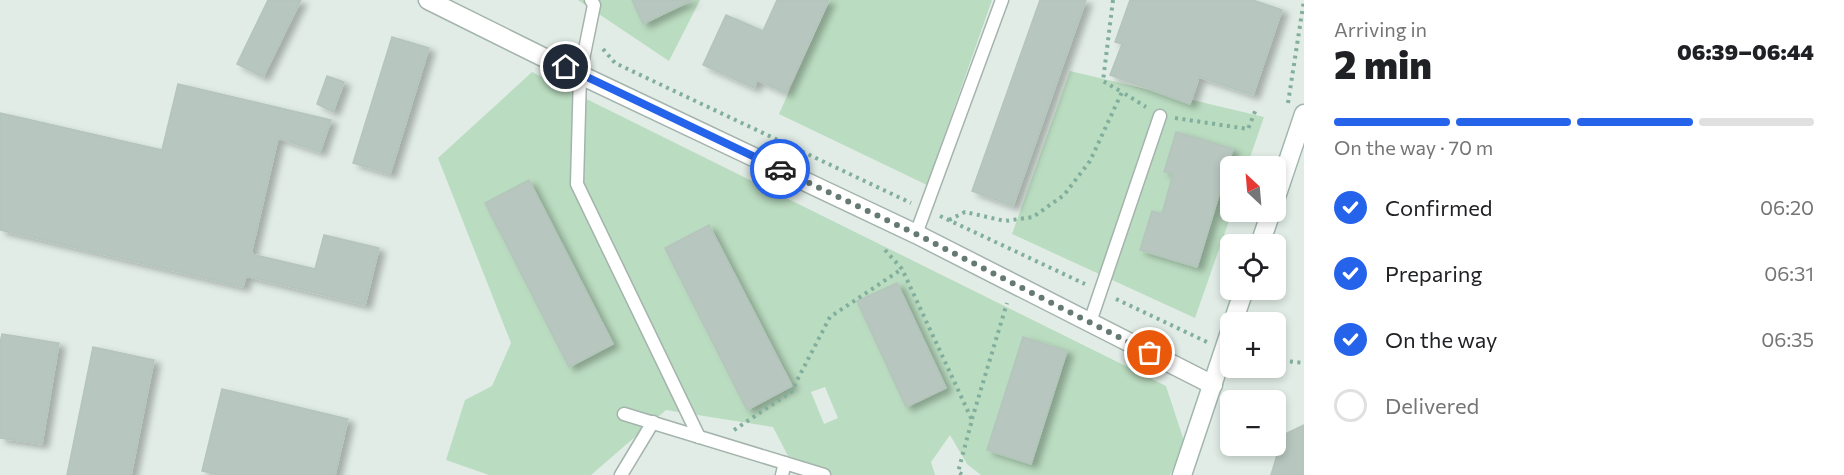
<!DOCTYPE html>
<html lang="en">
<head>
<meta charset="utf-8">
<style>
	body { margin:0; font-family:Commissioner,sans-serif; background:#f2f2f2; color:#202124; height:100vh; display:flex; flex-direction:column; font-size:22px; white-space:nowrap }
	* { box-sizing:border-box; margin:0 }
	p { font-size:20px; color:#757577 }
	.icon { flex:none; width:33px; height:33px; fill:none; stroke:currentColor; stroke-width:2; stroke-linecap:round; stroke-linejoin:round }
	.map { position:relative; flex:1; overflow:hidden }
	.details { display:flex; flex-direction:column; background:#fff; width:540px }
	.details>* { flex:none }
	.needle { width:39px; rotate:334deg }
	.fabs { position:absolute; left:1220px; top:156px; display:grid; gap:12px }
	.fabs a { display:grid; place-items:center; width:66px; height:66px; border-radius:9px; background:#fff; box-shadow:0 3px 9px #0003; font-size:30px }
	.pin { position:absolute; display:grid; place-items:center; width:51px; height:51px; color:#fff; margin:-26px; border:3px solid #fff; border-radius:50%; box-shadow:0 2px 6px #0007 }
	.courier { position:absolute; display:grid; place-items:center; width:60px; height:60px; margin:-30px; border:4px solid #2563eb; border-radius:50%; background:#fff; color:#222; box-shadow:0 2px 8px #0007 }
	.headline em { font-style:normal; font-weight:800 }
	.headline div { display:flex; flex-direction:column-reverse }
	.headline { display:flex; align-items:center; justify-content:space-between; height:102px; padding:0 30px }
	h1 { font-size:39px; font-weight:800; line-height:45px }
	.bar { display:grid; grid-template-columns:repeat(4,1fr); gap:9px 6px; align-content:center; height:72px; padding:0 30px }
	.bar i { height:8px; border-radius:4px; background:#e0e0e0 }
	.bar .on { background:#2563eb }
	.bar p { grid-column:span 4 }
	ol { padding:0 30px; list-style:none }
	li { display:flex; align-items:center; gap:18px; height:66px }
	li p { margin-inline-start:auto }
	li .icon { padding:6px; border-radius:50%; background:#2563eb; color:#fff; stroke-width:4 }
	li:last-child { color:#757577 }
	li i { width:33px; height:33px; border:3px solid #e0e0e0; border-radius:50% }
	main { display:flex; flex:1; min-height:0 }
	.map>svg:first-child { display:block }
	.green { fill:#badcc0; fill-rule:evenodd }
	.building { fill:#b7c6bf; stroke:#b4c5bc; stroke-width:1.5; filter:url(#shadow) }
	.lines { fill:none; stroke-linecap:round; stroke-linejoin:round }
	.lane-casing { stroke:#a4b4ad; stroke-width:15 }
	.street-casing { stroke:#a4b4ad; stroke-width:21 }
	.secondary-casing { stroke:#a0b7ad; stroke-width:21 }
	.path { stroke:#82af9d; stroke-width:4; stroke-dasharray:3 4.5; stroke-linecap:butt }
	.lane { stroke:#fff; stroke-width:12 }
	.street { stroke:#fff; stroke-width:18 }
	.secondary { stroke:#fff; stroke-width:18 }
	.done { stroke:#657a72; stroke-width:6; stroke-dasharray:0 10.8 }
	.route { stroke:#2563eb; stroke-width:8 }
</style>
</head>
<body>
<main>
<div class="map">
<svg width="1304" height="475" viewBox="0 0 1304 475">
	<defs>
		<filter id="shadow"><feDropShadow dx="6" dy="4" stdDeviation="3" flood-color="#0004"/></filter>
	</defs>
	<rect width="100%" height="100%" fill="#e1ece6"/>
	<g class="green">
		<path d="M 578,0 L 632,0 L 643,23 L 679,0 L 700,0 L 669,61 Z"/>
		<path d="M 830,0 L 992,0 L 927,185 L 779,114 Z"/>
		<path d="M 1070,71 L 1264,117 L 1247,166 L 1230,166 L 1230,212 L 1232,212 L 1195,318 L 1012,234 ZM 1232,149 L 1197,267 L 1141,250 L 1152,212 L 1162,214 L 1173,174 L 1165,172 Z"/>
		<path d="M 532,72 L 1166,386 L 1185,444 L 1170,475 L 981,475 L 967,464 L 950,435 L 931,462 L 935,475 L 798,475 L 773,427 L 666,410 L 591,475 L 489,475 L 446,460 L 465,400 L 492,386 L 511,343 L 438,158 ZM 529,181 L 613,343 L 569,366 L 485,204 ZM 709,225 L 792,385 L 747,410 L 665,248 ZM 897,283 L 946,388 L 906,407 L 857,301 ZM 1023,337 L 1067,351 L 1031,464 L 987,450 ZM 825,387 L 838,418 L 824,424 L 811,392 Z"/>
	</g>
	<g class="building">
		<path d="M 268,0 L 301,0 L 263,77 L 237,64 Z"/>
		<path d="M 632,0 L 692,0 L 643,24 Z"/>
		<path d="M 777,0 L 829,0 L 786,93 L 757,80 L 754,88 L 703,65 L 726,15 L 763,31 Z"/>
		<path d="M 1040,0 L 1086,0 L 1013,206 L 972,191 Z"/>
		<path d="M 1130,0 L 1253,0 L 1282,10 L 1253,95 L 1199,77 L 1190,104 L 1110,75 L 1122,44 L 1115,42 Z"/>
		<path d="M 392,37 L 429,48 L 390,174 L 353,163 Z"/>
		<path d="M 327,76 L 344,82 L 333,112 L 317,104 Z"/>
		<path d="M 178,84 L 331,120 L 320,152 L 278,138 L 251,254 L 315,269 L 324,235 L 379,248 L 365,305 L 246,276 L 243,287 L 0,230 L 0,113 L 162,150 Z"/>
		<path d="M 1176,132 L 1233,149 L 1197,267 L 1140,250 L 1152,211 L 1162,214 L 1173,174 L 1164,172 Z"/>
		<path d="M 529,180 L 613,344 L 569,367 L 485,203 Z"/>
		<path d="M 709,225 L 792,386 L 747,410 L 665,248 Z"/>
		<path d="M 897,283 L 946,388 L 906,407 L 857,301 Z"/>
		<path d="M 2,334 L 59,343 L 42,444 L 0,438 L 0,343 Z"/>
		<path d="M 1023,337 L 1067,351 L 1031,464 L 987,450 Z"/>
		<path d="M 93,347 L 154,360 L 131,475 L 67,475 Z"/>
		<path d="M 222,389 L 348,419 L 335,475 L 219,475 L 202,471 Z"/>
		<path d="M 1304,425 L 1304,475 L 1271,475 L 1283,435 Z"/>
	</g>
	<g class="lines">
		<defs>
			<g id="lane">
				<path d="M 591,0 L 594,5 L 580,74 L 577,184 L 699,437"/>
				<path d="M 916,234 L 1002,0"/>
				<path d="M 1090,322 L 1160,116"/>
				<path d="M 624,414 L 824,475"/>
				<path d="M 621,475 L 653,422"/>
				<path d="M 782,475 L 785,463"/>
			</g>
			<path id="street" d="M 428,0 L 551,61 L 916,234 L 1213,385"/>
			<g id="secondary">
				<path d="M 1275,200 L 1304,114"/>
				<path d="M 1260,244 L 1271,212"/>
				<path d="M 1233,322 L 1244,290"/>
				<path d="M 1182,475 L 1230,332"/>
			</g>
		</defs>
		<use href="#lane" class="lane-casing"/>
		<use href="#street" class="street-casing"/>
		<use href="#secondary" class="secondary-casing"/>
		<g class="path">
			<path d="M 1113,0 L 1103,81 L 1122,92"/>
			<path d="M 603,49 L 615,63 L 911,203"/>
			<path d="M 1288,103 L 1304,0"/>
			<path d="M 1175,118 L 1248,129 L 1256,109"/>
			<path d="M 940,216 L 1085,284"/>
			<path d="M 949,220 L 965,212 L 1005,221 L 1033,217 L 1064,195 L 1090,161 L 1122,92 L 1146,107"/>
			<path d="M 885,250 L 902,269 L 972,420 L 958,472 L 963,475"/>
			<path d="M 1116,299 L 1207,342"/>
			<path d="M 1275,360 L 1304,363"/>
			<path d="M 972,419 L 1007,303"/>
			<path d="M 734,430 L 791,392 L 830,317 L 902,269"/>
		</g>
		<use href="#lane" class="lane"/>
		<use href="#street" class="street"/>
		<use href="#secondary" class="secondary"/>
	</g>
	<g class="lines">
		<path class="done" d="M 780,169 L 916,234 L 1150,353"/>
		<path class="route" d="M 566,67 L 780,169"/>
	</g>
</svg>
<div class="fabs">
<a><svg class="needle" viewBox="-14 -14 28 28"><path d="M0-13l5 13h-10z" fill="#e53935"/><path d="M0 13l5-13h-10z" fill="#757577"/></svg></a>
<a><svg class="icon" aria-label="locate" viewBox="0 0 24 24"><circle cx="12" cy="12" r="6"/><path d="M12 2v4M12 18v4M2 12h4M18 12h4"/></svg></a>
<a>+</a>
<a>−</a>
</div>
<div class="pin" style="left:1150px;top:353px;background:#ea580c"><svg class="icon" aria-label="bag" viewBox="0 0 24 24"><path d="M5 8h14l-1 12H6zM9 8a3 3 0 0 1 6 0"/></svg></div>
<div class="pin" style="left:566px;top:67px;background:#1f2937"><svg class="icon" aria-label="home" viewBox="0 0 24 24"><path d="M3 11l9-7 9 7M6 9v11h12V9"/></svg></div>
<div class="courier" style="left:780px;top:169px"><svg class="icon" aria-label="car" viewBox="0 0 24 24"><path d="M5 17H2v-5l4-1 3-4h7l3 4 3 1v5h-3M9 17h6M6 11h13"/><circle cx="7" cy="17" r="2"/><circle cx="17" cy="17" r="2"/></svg></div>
</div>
<section class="details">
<div class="headline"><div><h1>2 min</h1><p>Arriving in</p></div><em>06:39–06:44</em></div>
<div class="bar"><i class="on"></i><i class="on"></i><i class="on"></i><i></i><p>On the way · 70 m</p></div>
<ol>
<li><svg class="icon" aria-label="check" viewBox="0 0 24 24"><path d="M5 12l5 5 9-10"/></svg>Confirmed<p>06:20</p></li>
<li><svg class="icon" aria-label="check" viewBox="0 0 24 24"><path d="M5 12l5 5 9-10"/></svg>Preparing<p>06:31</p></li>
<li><svg class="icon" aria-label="check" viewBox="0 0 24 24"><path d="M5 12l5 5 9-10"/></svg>On the way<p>06:35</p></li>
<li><i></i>Delivered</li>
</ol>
</section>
</main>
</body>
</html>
